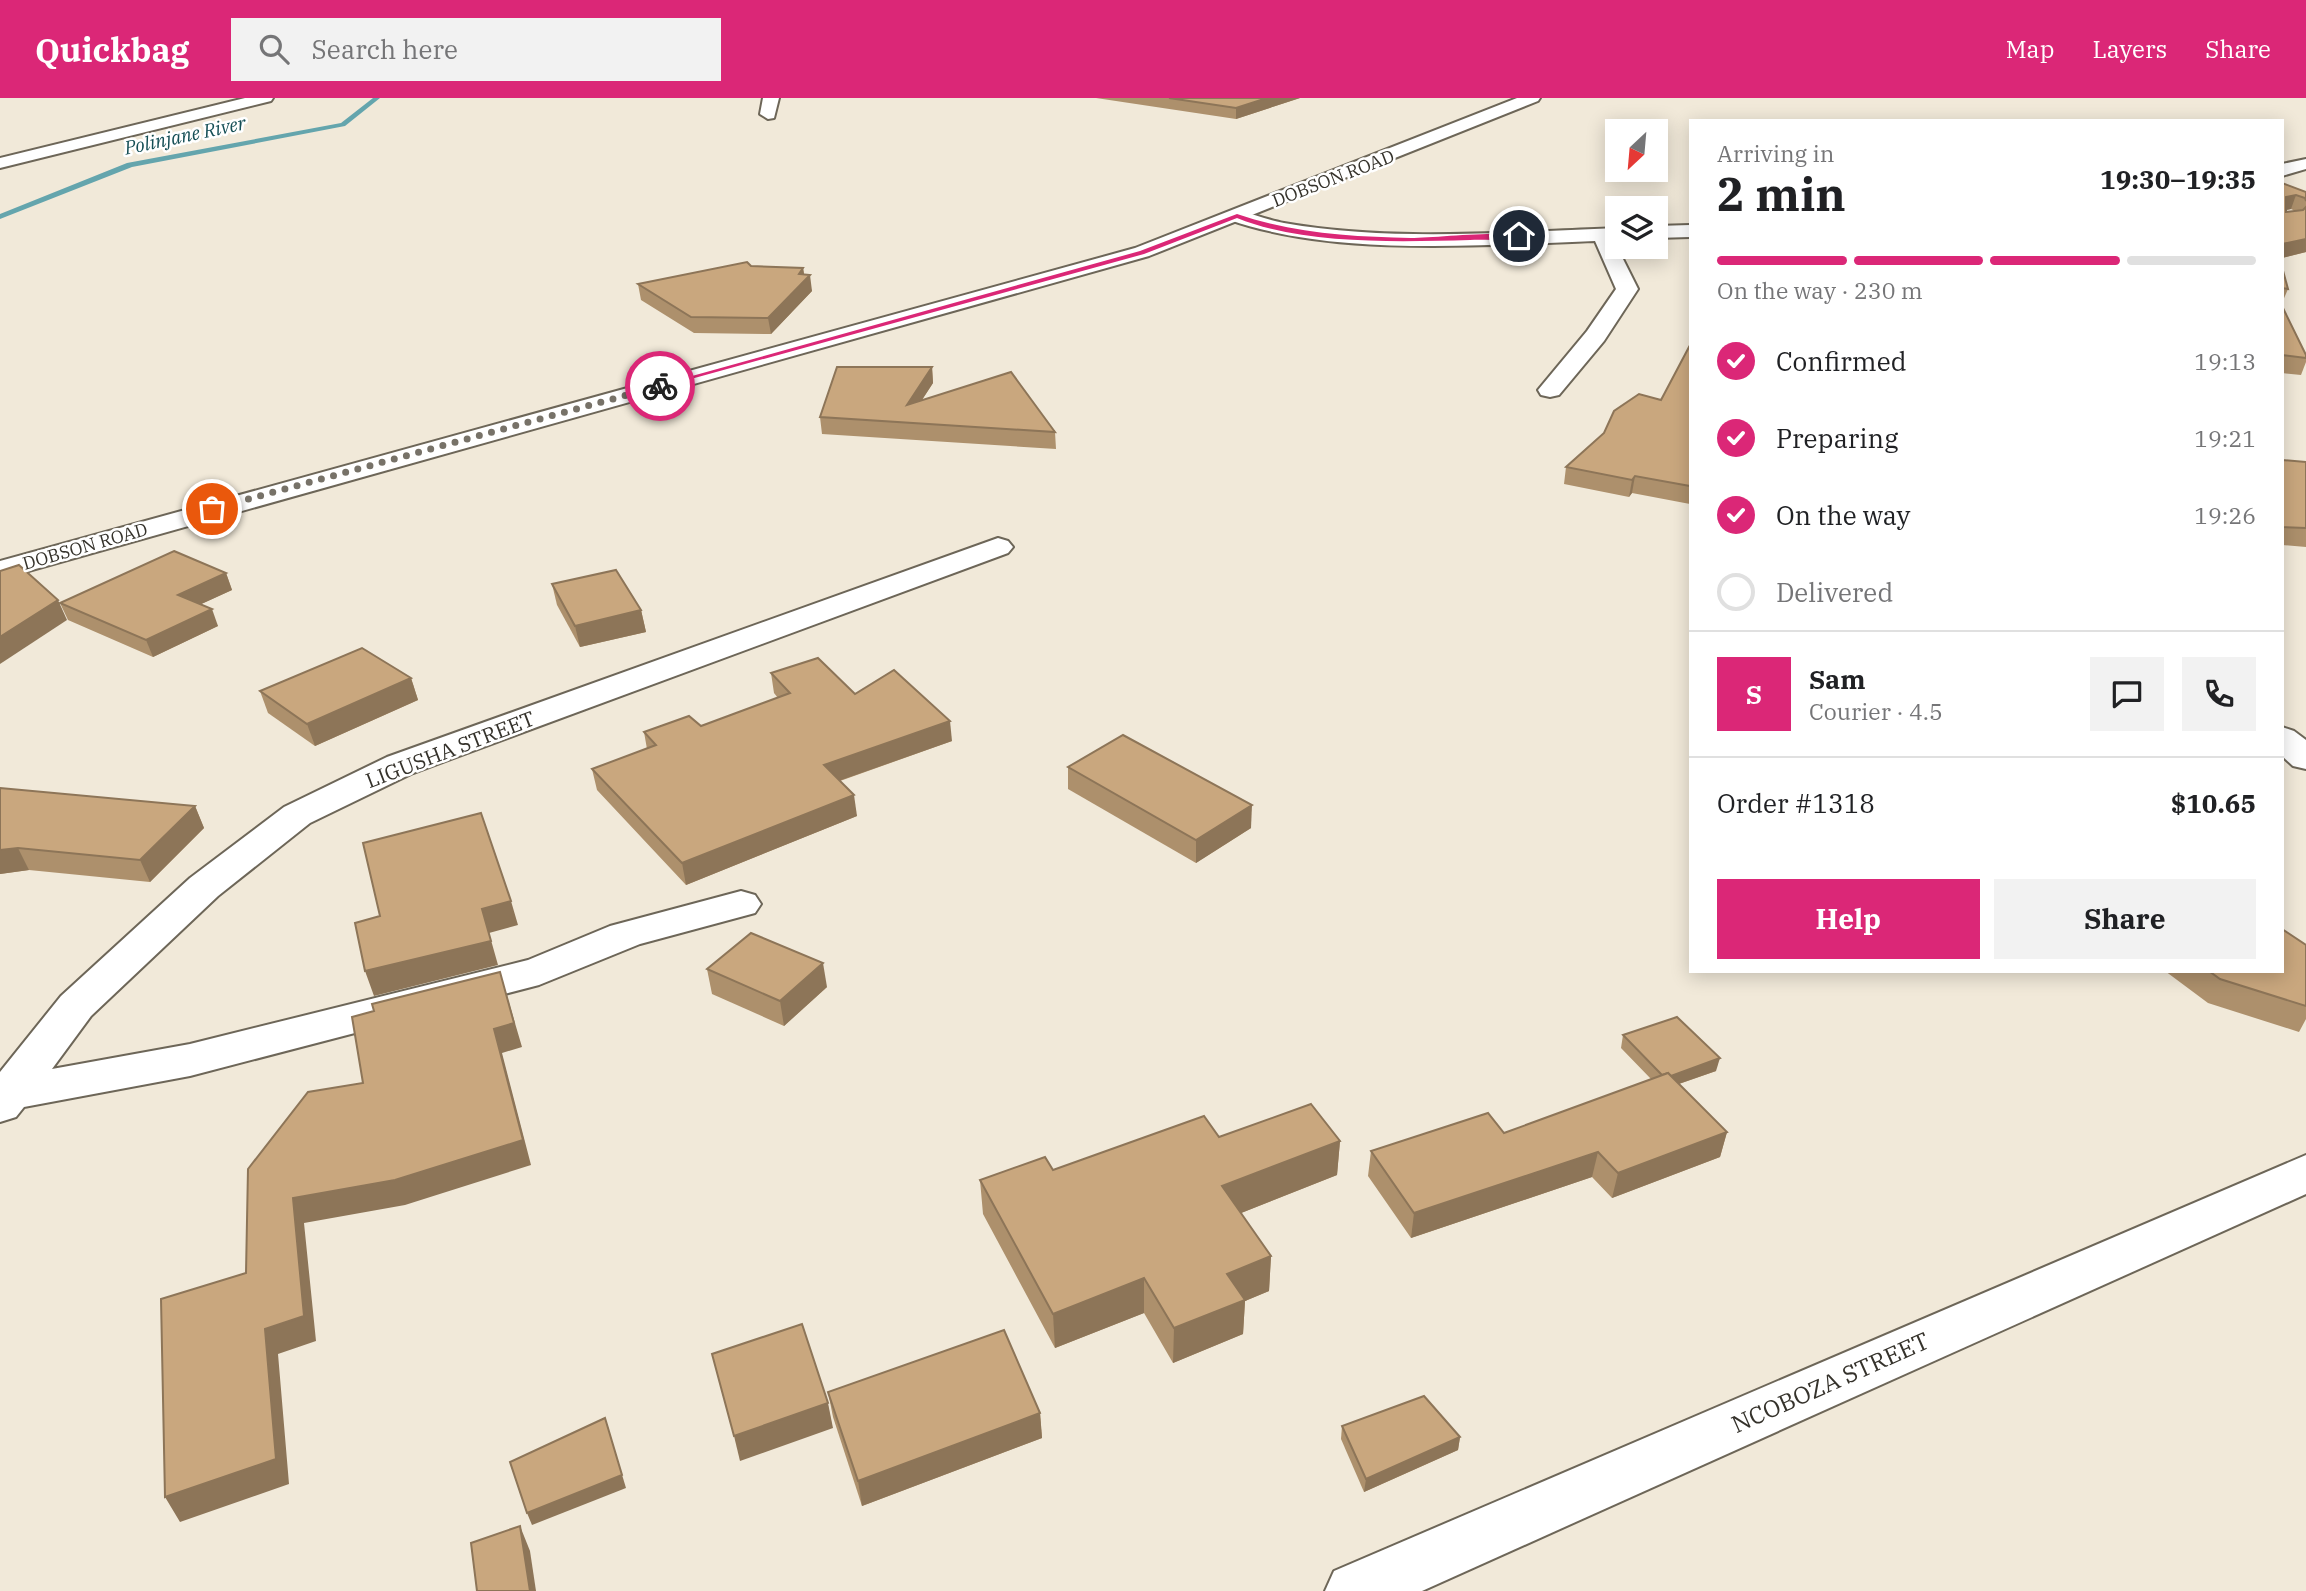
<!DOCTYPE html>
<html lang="en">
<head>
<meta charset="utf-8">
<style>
	body { margin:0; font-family:"IBM Plex Serif",serif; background:#f2f2f2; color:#202124; height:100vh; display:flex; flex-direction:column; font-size:26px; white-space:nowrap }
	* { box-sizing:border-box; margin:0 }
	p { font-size:23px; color:#757577 }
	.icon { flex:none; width:38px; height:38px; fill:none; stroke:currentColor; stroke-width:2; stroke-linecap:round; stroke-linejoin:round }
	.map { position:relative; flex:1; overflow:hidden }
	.details { position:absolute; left:1689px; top:21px; width:595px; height:854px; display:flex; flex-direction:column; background:#fff; border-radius:0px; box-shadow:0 4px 18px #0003 }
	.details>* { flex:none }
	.needle { width:46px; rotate:206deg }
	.controls { position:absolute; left:1605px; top:21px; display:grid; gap:14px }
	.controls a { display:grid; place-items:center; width:63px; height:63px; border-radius:0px; background:#fff; box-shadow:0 4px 18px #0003; font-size:35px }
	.pin { position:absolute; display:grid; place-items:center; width:60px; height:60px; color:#fff; margin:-30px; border:4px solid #fff; border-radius:50%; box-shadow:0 2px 7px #0007 }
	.courier { position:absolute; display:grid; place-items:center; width:70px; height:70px; margin:-35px; border:5px solid #db2777; border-radius:50%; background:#fff; color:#222; box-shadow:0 2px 9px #0007 }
	.overview em { font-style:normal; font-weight:700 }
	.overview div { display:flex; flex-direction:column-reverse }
	.overview { display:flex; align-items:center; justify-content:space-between; height:119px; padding:0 28px }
	h1 { font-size:46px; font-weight:700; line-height:52px }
	.bar { display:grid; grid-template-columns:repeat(4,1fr); gap:10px 7px; align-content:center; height:84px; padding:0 28px }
	.bar i { height:9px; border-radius:5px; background:#e0e0e0 }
	.bar .on { background:#db2777 }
	.bar p { grid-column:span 4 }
	.line { display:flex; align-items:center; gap:18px; padding:0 28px; border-top:2px solid #e0e0e0 }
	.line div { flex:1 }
	.round { display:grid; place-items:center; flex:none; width:74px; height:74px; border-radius:0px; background:#f2f2f2 }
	ol { padding:0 28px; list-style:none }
	li { display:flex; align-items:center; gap:21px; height:77px }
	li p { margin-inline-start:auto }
	li .icon { padding:7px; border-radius:50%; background:#db2777; color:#fff; stroke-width:4 }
	li:last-child { color:#757577 }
	li i { width:38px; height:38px; border:4px solid #e0e0e0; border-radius:50% }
	.primary-button { display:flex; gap:14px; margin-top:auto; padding:14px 28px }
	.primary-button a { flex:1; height:80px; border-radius:0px; background:#db2777; color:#fff; font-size:28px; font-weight:700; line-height:80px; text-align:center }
	.primary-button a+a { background:#f2f2f2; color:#202124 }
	header { display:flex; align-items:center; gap:42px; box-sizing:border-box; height:98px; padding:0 35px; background:#db2777; color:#fff }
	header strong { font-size:33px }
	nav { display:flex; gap:38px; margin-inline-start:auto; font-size:24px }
	.search { width:490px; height:63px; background:#f2f2f2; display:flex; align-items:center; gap:18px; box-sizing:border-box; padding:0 24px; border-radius:0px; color:#757577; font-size:26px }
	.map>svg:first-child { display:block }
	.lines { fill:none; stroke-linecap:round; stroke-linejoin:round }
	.stream { fill:#64a5ad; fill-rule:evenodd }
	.street-casing { stroke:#6d6658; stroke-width:4 }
	.secondary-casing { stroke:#6d6658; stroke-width:4 }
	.street { fill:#fff; fill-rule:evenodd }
	.secondary { fill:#fff; fill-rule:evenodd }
	.wall { fill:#ad906c; fill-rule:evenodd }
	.shaded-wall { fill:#8d7558 }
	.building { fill:#c9a77e; stroke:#8d7558; stroke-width:2 }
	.route { fill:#db2777 }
	.done { stroke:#777268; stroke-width:7; stroke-dasharray:0 12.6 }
	.labels { text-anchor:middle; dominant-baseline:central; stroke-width:5; stroke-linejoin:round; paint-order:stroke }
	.far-street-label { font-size:18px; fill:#35322b; stroke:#fff }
	.far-water-label { font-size:19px; font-style:italic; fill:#144e55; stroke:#fff }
	.street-label { font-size:21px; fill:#35322b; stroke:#fff }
	.near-street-label { font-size:24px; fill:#35322b; stroke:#fff }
</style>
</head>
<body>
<header>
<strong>Quickbag</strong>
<div class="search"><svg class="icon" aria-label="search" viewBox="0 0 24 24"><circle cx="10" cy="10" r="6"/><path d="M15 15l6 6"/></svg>Search here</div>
<nav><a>Map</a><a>Layers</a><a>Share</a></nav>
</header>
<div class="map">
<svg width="2306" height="1493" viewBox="0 0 2306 1493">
	<rect width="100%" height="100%" fill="#f1e9d9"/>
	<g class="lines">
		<path class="stream" d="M 373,0 L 380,0 L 345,28 L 132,69 L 0,121 L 0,116 L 127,65 L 341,25 Z"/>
		<defs>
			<g id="street">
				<path d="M 245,0 L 273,0 L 271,3 L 0,70 L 0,60 Z"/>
				<path d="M 763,0 L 779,0 L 774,20 L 768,21 L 760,16 Z"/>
				<path d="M 2306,61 L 2306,71 L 2282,78 L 2282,66 Z"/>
				<path d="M 1237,112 C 1253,116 1268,122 1284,125 C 1391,144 1509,134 1617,130 L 1617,149 L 1638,191 L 1604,243 L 1559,297 L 1550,299 L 1541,297 L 1538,292 L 1587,233 L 1616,191 L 1595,143 C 1483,147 1335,159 1230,122 L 1227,118 L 1230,114 Z"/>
				<path d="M 1690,127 L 1690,139 L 1656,140 L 1656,128 Z"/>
				<path d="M 998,440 L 1008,443 L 1013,449 L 1008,455 L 413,675 L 310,725 L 218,798 L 91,918 L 52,971 L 190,946 L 528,862 L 610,828 L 741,793 L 755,797 L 761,806 L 755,815 L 640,846 L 539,887 L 190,978 L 24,1009 L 16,1019 L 0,1024 L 0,974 L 61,898 L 190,780 L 284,709 L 387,659 Z"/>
				<path d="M 2282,629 L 2294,633 L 2306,642 L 2306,671 L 2293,668 L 2282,658 Z"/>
				<path d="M 2306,1057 L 2306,1096 L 1422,1493 L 1325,1493 L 1334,1473 Z"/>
			</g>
			<path id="secondary" d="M 1517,0 L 1540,0 L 1538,3 L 1149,158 L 0,481 L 0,463 L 1135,150 Z"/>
		</defs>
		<use href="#street" class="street-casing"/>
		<use href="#secondary" class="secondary-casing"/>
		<use href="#street" class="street"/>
		<use href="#secondary" class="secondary"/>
	</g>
	<g class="wall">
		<path d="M 1096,0 L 1300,0 L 1236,21 Z"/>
		<path d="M 2282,85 L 2306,94 L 2306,154 L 2282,160 ZM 2291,111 L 2295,113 L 2286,114 L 2286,112 Z"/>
		<path d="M 751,168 L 803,170 L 804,176 L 812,193 L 771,236 L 694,235 L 641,202 L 638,186 Z"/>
		<path d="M 2282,169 L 2288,191 L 2282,205 Z"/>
		<path d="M 2282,208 L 2306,257 L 2306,264 L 2301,277 L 2282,275 Z"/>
		<path d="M 1690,250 L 1690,406 L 1632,395 L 1629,399 L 1564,386 L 1566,369 L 1661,302 Z"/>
		<path d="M 932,269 L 933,285 L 922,302 L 1055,334 L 1056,351 L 822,336 L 820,319 Z"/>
		<path d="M 2282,362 L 2306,364 L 2306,449 L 2282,447 Z"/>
		<path d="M 226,475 L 232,492 L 201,506 L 218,528 L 153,559 L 68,522 L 60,505 Z"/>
		<path d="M 552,486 L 641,512 L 646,534 L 580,549 L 557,507 Z"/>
		<path d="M 771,575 L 855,596 L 952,643 L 840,683 L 857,718 L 686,787 L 597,692 L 592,671 L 647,651 L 644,634 L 701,628 L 778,600 L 774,595 Z"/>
		<path d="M 411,580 L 418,602 L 315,648 L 268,615 L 260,593 Z"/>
		<path d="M 1068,669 L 1251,730 L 1196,765 L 1068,691 Z"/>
		<path d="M 0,690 L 195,708 L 204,730 L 150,784 L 29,772 L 0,776 Z"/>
		<path d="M 2306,847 L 2306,921 L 2299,934 L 2208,905 L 2165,873 L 2282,873 Z"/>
		<path d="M 707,871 L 827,889 L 784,928 L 712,896 Z"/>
		<path d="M 1623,937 L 1716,973 L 1679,986 L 1727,1034 L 1720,1059 L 1612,1100 L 1592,1079 L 1411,1140 L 1368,1078 L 1371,1053 L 1504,1035 L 1651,981 L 1621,950 Z"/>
		<path d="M 1340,1043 L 1337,1077 L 1241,1115 L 1271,1158 L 1269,1193 L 1245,1203 L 1243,1236 L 1173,1265 L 1144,1215 L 1055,1250 L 983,1116 L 980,1082 L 1053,1072 Z"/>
		<path d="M 828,1294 L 1040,1315 L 1042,1340 L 862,1408 L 833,1319 Z"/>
		<path d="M 1342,1328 L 1460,1339 L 1458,1352 L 1364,1394 L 1341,1341 Z"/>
	</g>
	<g class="shaded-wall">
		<path d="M 1267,0 L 1300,0 L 1236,21 L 1236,10 Z"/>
		<path d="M 2296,97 L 2291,111 L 2282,113 L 2286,99 Z"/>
		<path d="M 2306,141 L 2306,154 L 2282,160 L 2282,146 Z"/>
		<path d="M 803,170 L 805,182 L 810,177 L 812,193 L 771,236 L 768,220 Z"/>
		<path d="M 932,269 L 933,285 L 908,323 L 907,307 Z"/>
		<path d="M 1635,378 L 1632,395 L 1629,399 L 1632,382 Z"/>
		<path d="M 226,475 L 232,492 L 184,514 L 178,497 Z"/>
		<path d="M 58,502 L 67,522 L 0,566 L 0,539 Z"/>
		<path d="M 212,511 L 218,528 L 153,559 L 146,542 Z"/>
		<path d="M 641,512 L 646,534 L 580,549 L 575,528 Z"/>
		<path d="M 411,580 L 418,602 L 315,648 L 307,626 Z"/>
		<path d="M 950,623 L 952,643 L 827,687 L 824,667 Z"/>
		<path d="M 854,697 L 857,718 L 686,787 L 682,765 Z"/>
		<path d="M 1252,707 L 1251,730 L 1196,765 L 1196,742 Z"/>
		<path d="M 195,708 L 204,730 L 150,784 L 140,762 Z"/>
		<path d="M 18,750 L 29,772 L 0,776 L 0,752 Z"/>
		<path d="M 511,803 L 518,827 L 489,835 L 498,867 L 374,898 L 365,873 L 482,811 Z"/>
		<path d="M 823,865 L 827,889 L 784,928 L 780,903 Z"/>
		<path d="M 500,874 L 522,949 L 502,955 L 531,1067 L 405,1107 L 304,1125 L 316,1243 L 278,1256 L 289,1386 L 180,1424 L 165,1399 L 265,1231 L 293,1100 L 494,931 Z"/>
		<path d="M 1720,960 L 1716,973 L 1661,992 L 1664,980 Z"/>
		<path d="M 1727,1034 L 1720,1059 L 1612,1100 L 1618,1075 Z"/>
		<path d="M 1340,1043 L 1337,1077 L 1221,1123 L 1222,1088 Z"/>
		<path d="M 1598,1054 L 1592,1079 L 1411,1140 L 1414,1115 Z"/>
		<path d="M 1271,1158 L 1269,1193 L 1245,1203 L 1243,1236 L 1173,1265 L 1174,1230 L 1227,1176 Z"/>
		<path d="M 1144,1180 L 1144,1215 L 1055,1250 L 1053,1216 Z"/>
		<path d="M 828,1305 L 833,1330 L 740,1363 L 734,1338 Z"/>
		<path d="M 1040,1315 L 1042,1340 L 862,1408 L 858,1383 Z"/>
		<path d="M 605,1320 L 626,1390 L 532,1427 L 527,1415 Z"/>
		<path d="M 1460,1339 L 1458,1352 L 1364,1394 L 1366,1381 Z"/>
		<path d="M 520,1428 L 530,1453 L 536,1493 L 530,1493 Z"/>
	</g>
	<g class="building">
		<path d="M 1169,0 L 1267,0 L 1236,10 Z"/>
		<path d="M 2282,85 L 2306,94 L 2306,103 L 2305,100 L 2296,97 L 2286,99 L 2286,114 L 2303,112 L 2306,109 L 2306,141 L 2282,146 Z"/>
		<path d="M 747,164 L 751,168 L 803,170 L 799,176 L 810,177 L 768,220 L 691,219 L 638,186 Z"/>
		<path d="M 2282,169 L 2288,191 L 2282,190 Z"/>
		<path d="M 2282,208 L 2306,257 L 2306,260 L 2282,257 Z"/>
		<path d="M 1689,249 L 1690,250 L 1690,388 L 1635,378 L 1632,382 L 1566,369 L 1604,335 L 1614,313 L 1639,296 L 1661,302 Z"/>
		<path d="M 837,269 L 932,269 L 907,307 L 1011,274 L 1055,334 L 820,319 Z"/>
		<path d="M 2282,362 L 2306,364 L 2306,430 L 2282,429 Z"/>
		<path d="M 174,453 L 226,475 L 178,497 L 212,511 L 146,542 L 60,505 Z"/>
		<path d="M 19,467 L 58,502 L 0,539 L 0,473 Z"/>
		<path d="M 616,472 L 641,512 L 575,528 L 552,486 Z"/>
		<path d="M 362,550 L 411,580 L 307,626 L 260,593 Z"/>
		<path d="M 818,560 L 855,596 L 894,572 L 950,623 L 824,667 L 854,697 L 682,765 L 592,671 L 656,647 L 644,634 L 689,618 L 701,628 L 790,595 L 771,575 Z"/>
		<path d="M 1123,637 L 1252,707 L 1196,742 L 1068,669 Z"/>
		<path d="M 0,690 L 195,708 L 140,762 L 18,750 L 0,752 Z"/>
		<path d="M 481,715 L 511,803 L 482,811 L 491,843 L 365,873 L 355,825 L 380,818 L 363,745 Z"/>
		<path d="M 2282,831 L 2306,847 L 2306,908 L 2220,881 L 2209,873 L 2282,873 Z"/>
		<path d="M 751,835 L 823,865 L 780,903 L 707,871 Z"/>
		<path d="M 500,874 L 514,925 L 494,931 L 523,1042 L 395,1082 L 293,1100 L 304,1218 L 265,1231 L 276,1361 L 165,1399 L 161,1201 L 246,1175 L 248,1071 L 308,994 L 363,985 L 352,919 L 374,913 L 372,906 Z"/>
		<path d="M 1677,919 L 1720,960 L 1671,978 L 1668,975 L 1662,977 L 1623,937 Z"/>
		<path d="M 1668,975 L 1727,1034 L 1618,1075 L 1598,1054 L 1414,1115 L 1371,1053 L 1488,1015 L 1504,1035 Z"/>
		<path d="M 1311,1006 L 1340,1043 L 1222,1088 L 1271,1158 L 1227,1176 L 1245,1202 L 1174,1230 L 1144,1180 L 1053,1216 L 980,1082 L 1045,1059 L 1053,1072 L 1204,1018 L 1219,1039 Z"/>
		<path d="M 802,1226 L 828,1305 L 734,1338 L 712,1256 Z"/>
		<path d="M 1004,1232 L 1040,1315 L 858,1383 L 828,1294 Z"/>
		<path d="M 1424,1298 L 1460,1339 L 1366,1381 L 1342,1328 Z"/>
		<path d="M 605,1320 L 622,1377 L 527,1415 L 510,1364 Z"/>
		<path d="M 520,1428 L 530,1493 L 477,1493 L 471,1445 Z"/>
	</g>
	<path class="route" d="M 1237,116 C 1292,135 1352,139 1411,140 C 1434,140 1505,132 1522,138 C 1508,144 1486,141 1470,142 C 1398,144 1303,147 1237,120 L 1144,156 L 662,289 L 656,288 L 1140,153 Z"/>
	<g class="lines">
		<path class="done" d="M 212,411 L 660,288"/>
	</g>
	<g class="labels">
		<g class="far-street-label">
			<text transform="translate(1333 80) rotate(-21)">DOBSON ROAD</text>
			<text transform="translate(85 448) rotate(-16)">DOBSON ROAD</text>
		</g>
		<g class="far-water-label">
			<text transform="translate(185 37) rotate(-12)">Polinjane River</text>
		</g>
		<g class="street-label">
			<text transform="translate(450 651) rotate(-21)">LIGUSHA STREET</text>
		</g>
		<g class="near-street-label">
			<text transform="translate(1830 1284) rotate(-24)">NCOBOZA STREET</text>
		</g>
	</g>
</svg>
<div class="controls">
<a><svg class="needle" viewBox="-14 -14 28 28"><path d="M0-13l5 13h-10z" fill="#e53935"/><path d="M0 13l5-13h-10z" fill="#757577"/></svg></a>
<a><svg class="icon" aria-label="layers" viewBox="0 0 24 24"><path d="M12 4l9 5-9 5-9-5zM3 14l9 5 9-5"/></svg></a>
</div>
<div class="pin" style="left:212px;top:411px;background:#ea580c"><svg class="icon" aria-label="bag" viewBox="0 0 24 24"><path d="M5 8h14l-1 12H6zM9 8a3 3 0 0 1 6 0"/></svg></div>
<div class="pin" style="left:1519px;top:138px;background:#1f2937"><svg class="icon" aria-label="home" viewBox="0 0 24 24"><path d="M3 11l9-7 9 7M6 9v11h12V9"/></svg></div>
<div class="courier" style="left:660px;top:288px"><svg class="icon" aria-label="bike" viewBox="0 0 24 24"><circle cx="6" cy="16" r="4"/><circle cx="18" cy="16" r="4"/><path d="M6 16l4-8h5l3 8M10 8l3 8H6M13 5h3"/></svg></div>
<section class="details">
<div class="overview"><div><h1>2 min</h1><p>Arriving in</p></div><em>19:30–19:35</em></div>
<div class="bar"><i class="on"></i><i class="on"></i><i class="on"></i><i></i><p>On the way · 230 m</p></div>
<ol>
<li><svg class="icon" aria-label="check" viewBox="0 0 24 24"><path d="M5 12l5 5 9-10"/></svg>Confirmed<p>19:13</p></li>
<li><svg class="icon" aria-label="check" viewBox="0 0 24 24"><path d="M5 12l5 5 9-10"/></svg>Preparing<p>19:21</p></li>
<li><svg class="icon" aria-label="check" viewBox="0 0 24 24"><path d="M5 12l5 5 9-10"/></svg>On the way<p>19:26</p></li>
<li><i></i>Delivered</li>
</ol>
<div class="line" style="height:126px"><b class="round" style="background:#db2777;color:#fff">S</b><div><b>Sam</b><p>Courier · 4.5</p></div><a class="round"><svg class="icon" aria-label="chat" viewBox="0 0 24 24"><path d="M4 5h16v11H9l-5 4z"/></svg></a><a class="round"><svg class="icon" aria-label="phone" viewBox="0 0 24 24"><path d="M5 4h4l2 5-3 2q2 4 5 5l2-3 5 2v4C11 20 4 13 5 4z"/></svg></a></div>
<div class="line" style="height:91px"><div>Order #1318</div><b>$10.65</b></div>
<div class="primary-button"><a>Help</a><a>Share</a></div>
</section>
</div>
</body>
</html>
